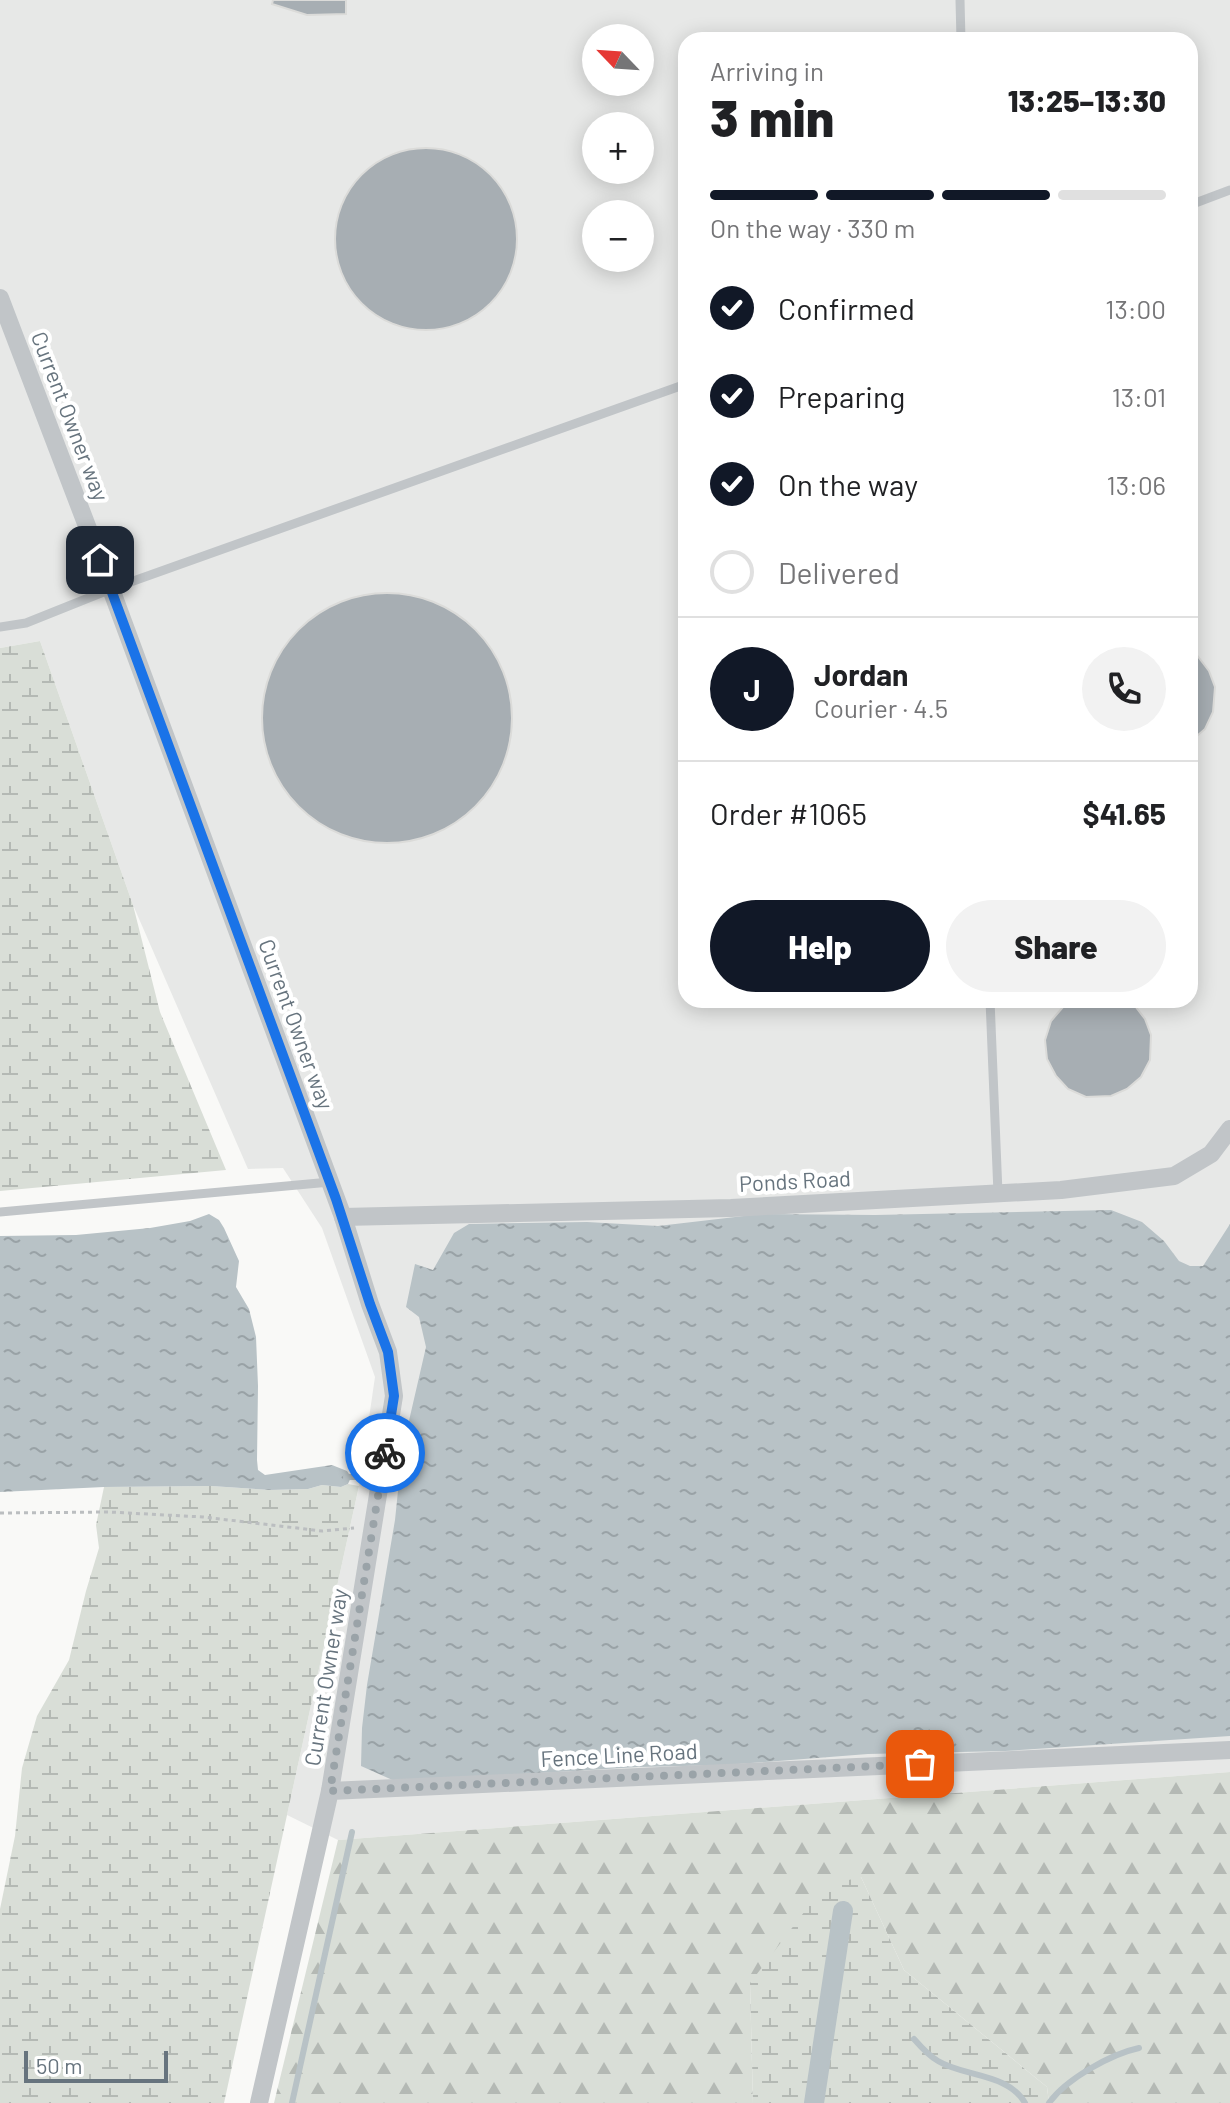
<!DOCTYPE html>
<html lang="en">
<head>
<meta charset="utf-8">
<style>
	body { margin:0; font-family:Barlow,sans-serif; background:#f2f2f2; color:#202124; height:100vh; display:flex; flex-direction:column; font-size:30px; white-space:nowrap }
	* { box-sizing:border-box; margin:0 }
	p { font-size:26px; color:#757577 }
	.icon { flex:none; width:44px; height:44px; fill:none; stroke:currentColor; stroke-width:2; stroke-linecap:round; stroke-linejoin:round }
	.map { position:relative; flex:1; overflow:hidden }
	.details { position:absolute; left:678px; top:32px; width:520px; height:976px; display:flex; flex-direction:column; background:#fff; border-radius:24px; box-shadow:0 4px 20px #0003 }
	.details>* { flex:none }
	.needle { width:52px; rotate:295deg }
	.buttons { position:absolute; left:582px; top:24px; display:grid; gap:16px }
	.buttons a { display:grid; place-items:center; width:72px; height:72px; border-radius:50%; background:#fff; box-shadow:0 4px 20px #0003; font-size:40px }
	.scale { position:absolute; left:24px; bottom:20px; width:144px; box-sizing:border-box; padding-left:8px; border:4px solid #67747e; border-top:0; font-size:22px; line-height:28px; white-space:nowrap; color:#67747e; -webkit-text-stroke:6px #fff; paint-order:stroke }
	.pin { position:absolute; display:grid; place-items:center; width:68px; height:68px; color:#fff; margin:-34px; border-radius:16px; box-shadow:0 4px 12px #0006 }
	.courier { position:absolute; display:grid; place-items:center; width:80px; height:80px; margin:-40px; border:6px solid #1a73e8; border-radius:50%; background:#fff; color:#222; box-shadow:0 2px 10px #0007 }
	.headline em { font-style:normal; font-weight:800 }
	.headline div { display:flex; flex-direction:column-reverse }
	.headline { display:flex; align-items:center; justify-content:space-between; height:136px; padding:0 32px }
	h1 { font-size:52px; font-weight:800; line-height:60px }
	.bar { display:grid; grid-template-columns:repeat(4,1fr); gap:12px 8px; align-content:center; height:96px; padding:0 32px }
	.bar i { height:10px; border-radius:6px; background:#e0e0e0 }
	.bar .current { background:#111827 }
	.bar p { grid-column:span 4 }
	.line { display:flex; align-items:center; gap:20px; padding:0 32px; border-top:2px solid #e0e0e0 }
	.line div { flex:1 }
	.round { display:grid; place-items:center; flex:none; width:84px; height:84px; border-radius:42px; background:#f2f2f2 }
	ol { padding:0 32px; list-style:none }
	li { display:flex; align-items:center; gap:24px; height:88px }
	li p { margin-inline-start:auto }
	li .icon { padding:8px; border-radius:50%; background:#111827; color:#fff; stroke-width:4 }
	li:last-child { color:#757577 }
	li i { width:44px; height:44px; border:4px solid #e0e0e0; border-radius:50% }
	.primary-button { display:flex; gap:16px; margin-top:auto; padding:16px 32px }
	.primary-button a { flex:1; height:92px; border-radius:48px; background:#111827; color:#fff; font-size:32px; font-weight:800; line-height:92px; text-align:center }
	.primary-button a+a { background:#f2f2f2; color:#202124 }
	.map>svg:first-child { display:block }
	.built { fill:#e7e8e7; fill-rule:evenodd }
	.forest { fill:url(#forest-firs) }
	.wetland { fill:url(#wetland-marsh) }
	.water { fill:url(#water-ripples) }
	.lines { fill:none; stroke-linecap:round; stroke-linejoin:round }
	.stream { stroke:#b8c2c6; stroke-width:6 }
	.canal { stroke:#b8c2c6; stroke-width:20 }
	.building { fill:#a7aeb3; stroke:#dbdbd9; stroke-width:2 }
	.path { stroke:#bbbec0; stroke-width:3; stroke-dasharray:4 4; stroke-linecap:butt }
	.lane { stroke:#c1c5c8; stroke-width:9 }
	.street { stroke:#c1c5c8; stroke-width:18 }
	.done { stroke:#9aa3a8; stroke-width:8; stroke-dasharray:0 14.4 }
	.route { stroke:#1a73e8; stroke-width:10 }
	.labels { text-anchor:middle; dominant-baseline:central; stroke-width:8; stroke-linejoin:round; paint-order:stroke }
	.street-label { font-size:22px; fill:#67747e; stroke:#fff }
</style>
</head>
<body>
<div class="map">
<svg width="1230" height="2103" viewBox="0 0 1230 2103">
	<defs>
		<pattern id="forest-firs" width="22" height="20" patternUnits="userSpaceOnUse" patternTransform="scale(2)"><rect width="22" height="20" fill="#d9ded7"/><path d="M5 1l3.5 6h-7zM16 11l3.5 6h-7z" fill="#b4b9b4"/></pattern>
		<pattern id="wetland-marsh" width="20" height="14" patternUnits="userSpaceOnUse" patternTransform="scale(2)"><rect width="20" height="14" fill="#d9ded7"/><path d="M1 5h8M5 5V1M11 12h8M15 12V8" fill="none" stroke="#b4b9b4"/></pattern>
		<pattern id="water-ripples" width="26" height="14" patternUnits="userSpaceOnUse" patternTransform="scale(2)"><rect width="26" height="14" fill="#b8c2c6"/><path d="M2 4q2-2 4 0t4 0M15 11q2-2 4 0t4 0" fill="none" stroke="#99a2a6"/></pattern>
	</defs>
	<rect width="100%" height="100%" fill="#f9f9f7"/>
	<path class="built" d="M 0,0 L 1230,0 L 1230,1772 L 338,1840 L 287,1815 L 359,1486 L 375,1377 L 322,1228 L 283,1168 L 248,1169 L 133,905 L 40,641 L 0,648 ZM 596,38 L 640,38 L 640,82 L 596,82 ZM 686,40 L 1190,40 L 1190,1000 L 686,1000 ZM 596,126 L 640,126 L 640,170 L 596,170 ZM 596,214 L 640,214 L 640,258 L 596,258 Z"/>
	<path class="forest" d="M 1230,1772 L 1230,2103 L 1049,2103 L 1047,2087 L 904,1970 L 861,1877 L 750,1983 L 753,2103 L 274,2103 L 338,1840 Z"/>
	<g class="wetland">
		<path d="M 40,641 L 133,905 L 160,1012 L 226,1170 L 0,1191 L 0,648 Z"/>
		<path d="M 348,1484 L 359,1486 L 224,2103 L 0,2103 L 0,1909 L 15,1836 L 22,1768 L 37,1716 L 69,1660 L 86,1591 L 99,1548 L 96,1525 L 104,1487 L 211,1486 L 270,1490 L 308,1489 L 322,1485 L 341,1487 Z"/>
		<path d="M 861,1877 L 904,1970 L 1047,2087 L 1049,2103 L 753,2103 L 750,1983 L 824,1886 Z"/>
	</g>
	<g class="water">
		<path d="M 1111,1210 L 1142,1222 L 1164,1241 L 1179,1261 L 1190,1266 L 1203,1266 L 1230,1224 L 1230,1736 L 1005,1751 L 868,1754 L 725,1765 L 638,1767 L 397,1782 L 361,1766 L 362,1728 L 367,1685 L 395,1520 L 398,1491 L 396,1487 L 402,1470 L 408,1425 L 426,1347 L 419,1317 L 406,1307 L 415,1264 L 433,1270 L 454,1233 L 469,1224 L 587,1222 L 658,1226 L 761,1214 L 875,1215 Z"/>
		<path d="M 209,1214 L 219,1220 L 224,1228 L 239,1261 L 236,1287 L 249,1309 L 256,1337 L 258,1386 L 257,1460 L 258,1470 L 265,1475 L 332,1465 L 347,1471 L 351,1477 L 348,1484 L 341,1487 L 322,1485 L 308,1489 L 270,1490 L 211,1486 L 104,1487 L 0,1492 L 0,1236 L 76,1235 L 150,1228 L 190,1221 Z"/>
	</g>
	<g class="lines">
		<g class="stream">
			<path d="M 346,1477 L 361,1477 L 405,1487"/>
			<path d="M 914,2039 C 921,2047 929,2056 938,2061 C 964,2077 1008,2073 1025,2103"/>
			<path d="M 292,2103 L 352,1832"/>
			<path d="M 1049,2103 C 1066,2079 1111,2054 1139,2048"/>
		</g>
		<path class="canal" d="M 814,2103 L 843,1911"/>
	</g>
	<g class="building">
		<path d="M 273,0 L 346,0 L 346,14 L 307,15 L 272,4 Z"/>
		<circle cx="426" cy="239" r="91"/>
		<circle cx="387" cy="718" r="125"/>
		<path d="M 1190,646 L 1209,671 L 1215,687 L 1213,712 L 1205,729 L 1190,742 Z"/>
		<path d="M 1069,1000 L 1126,1000 L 1135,1006 L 1145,1019 L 1151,1035 L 1150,1060 L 1141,1077 L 1127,1089 L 1111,1096 L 1086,1097 L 1068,1089 L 1056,1076 L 1047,1059 L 1045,1040 L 1051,1021 Z"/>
	</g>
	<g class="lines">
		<path class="path" d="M 0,1513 L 109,1512 L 203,1517 L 322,1531 L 354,1528"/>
		<g class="lane">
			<path d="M 960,0 L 961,40"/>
			<path d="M 1190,205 L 1230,190"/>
			<path d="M 0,627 L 26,623 L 111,589 L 686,384"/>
			<path d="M 990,1000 L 998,1193"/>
			<path d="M 0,1212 L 330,1182"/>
		</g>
		<g class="street">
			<path d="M 0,298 L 111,589 L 343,1217 L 370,1304 L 388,1352 L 394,1396 L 330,1791"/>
			<path d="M 343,1217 L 731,1208 L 1061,1190 L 1174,1176 L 1211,1154 L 1230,1129"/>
			<path d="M 259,2103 L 330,1791 L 1230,1750"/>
		</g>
	</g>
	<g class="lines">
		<path class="done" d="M 385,1453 L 330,1791 L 920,1764"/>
		<path class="route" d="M 100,560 L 336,1199 L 370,1304 L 388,1352 L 394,1396 L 385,1453"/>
	</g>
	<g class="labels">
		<g class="street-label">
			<text transform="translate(71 416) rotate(69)">Current Owner way</text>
			<text transform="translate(297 1024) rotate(70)">Current Owner way</text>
			<text transform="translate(795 1180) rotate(-3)">Ponds Road</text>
			<text transform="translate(325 1677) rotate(-81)">Current Owner way</text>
			<text transform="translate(619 1754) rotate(-3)">Fence Line Road</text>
		</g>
	</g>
</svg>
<div class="buttons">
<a><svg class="needle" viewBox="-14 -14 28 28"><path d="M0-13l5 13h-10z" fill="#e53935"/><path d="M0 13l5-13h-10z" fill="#757577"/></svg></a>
<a>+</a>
<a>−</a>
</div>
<div class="scale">50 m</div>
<div class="pin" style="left:920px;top:1764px;background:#ea580c"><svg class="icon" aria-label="bag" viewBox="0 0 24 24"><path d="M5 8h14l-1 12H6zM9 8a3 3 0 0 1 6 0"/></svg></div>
<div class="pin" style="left:100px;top:560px;background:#1f2937"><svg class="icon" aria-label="home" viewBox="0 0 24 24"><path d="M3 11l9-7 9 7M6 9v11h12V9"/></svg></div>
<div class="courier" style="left:385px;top:1453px"><svg class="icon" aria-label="bike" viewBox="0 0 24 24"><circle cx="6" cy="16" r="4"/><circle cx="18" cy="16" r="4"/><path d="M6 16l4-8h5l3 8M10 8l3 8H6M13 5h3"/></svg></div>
<section class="details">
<div class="headline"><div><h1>3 min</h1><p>Arriving in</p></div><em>13:25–13:30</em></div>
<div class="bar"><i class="current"></i><i class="current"></i><i class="current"></i><i></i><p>On the way · 330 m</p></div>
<ol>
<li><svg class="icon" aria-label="check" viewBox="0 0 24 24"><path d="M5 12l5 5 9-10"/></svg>Confirmed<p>13:00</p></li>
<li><svg class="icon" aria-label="check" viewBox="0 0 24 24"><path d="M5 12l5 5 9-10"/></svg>Preparing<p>13:01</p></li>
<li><svg class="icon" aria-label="check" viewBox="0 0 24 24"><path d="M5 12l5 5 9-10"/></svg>On the way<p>13:06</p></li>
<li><i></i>Delivered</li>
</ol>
<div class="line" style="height:144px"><b class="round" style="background:#111827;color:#fff">J</b><div><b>Jordan</b><p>Courier · 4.5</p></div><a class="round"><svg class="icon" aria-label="phone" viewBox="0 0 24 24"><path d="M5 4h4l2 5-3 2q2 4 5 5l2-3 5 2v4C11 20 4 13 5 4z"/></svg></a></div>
<div class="line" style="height:104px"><div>Order #1065</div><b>$41.65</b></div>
<div class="primary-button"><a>Help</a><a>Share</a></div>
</section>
</div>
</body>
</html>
